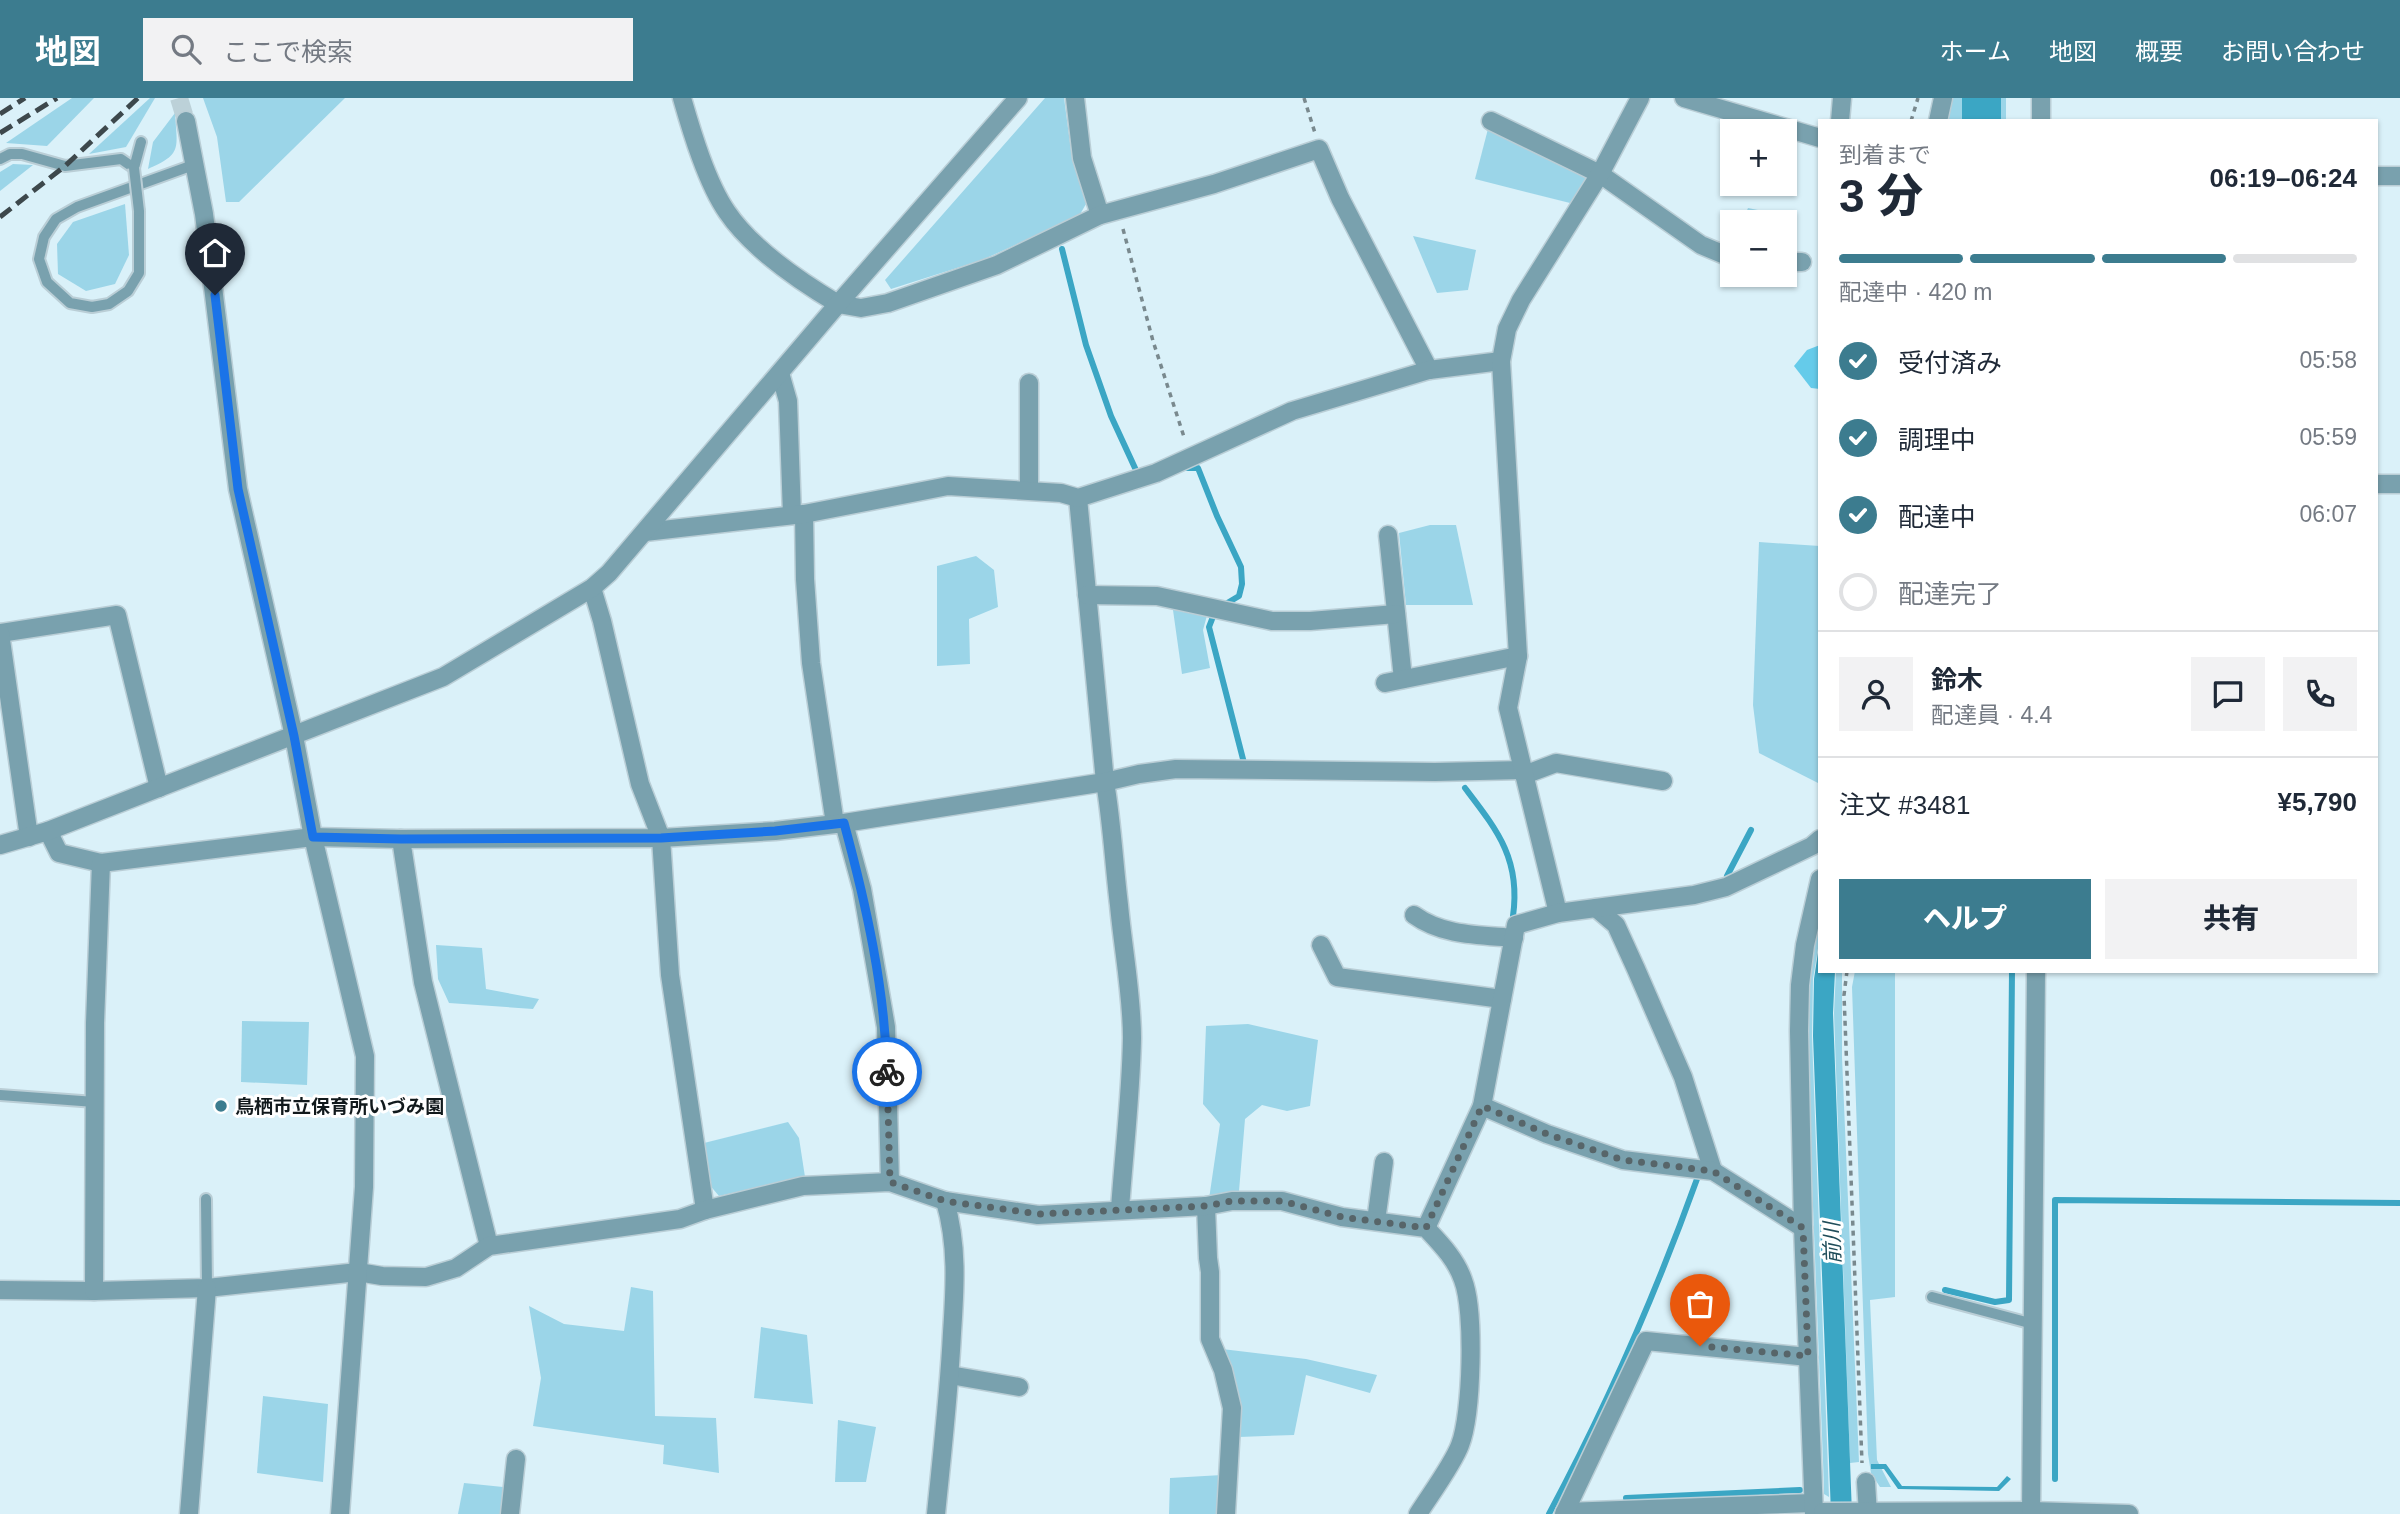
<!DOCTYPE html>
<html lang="ja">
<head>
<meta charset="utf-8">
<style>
	body { margin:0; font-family:Helvetica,"Noto Sans JP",sans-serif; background:#f2f2f3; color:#1f2937; height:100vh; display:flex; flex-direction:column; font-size:26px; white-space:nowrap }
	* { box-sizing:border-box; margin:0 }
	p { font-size:23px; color:#747a83 }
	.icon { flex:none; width:38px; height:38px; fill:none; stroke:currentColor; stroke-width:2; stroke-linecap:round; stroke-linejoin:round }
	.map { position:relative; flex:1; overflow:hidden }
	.details { position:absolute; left:1818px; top:21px; width:560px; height:854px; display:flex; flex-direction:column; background:#fff; border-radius:0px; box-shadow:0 2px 5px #0004 }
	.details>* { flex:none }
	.buttons { position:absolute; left:1720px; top:21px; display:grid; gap:14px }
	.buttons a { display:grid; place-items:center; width:77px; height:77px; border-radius:0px; background:#fff; box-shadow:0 2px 5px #0004; font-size:35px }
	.pin { position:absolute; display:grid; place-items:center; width:60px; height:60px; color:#fff; margin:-72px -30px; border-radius:50% 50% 50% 0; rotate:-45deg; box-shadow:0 0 7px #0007 }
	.pin .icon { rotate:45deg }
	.courier { position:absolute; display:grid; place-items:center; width:70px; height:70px; margin:-35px; border:5px solid #1a73e8; border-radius:50%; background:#fff; color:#222; box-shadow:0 2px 9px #0007 }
	.overview em { font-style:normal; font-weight:800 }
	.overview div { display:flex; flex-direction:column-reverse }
	.overview { display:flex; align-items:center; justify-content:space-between; height:119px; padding:0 21px }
	h1 { font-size:46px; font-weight:800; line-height:52px }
	.bar { display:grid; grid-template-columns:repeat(4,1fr); gap:10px 7px; align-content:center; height:84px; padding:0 21px }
	.bar i { height:9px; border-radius:5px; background:#e0e1e3 }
	.bar .on { background:#3c7c8f }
	.bar p { grid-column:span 4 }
	.line { display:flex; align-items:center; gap:18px; padding:0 21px; border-top:2px solid #e0e1e3 }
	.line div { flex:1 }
	.round { display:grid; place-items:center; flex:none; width:74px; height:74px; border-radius:0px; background:#f2f2f3 }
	ol { padding:0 21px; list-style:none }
	li { display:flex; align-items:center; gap:21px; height:77px }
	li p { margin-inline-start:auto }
	li .icon { padding:7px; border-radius:50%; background:#3c7c8f; color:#fff; stroke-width:4 }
	li:last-child { color:#747a83 }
	li i { width:38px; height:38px; border:4px solid #e0e1e3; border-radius:50% }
	.primary-button { display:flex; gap:14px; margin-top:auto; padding:14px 21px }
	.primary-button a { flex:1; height:80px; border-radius:0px; background:#3c7c8f; color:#fff; font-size:28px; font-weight:800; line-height:80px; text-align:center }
	.primary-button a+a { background:#f2f2f3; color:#1f2937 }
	header { display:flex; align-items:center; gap:42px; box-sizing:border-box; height:98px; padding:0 35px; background:#3c7c8f; color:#fff }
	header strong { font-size:33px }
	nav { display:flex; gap:38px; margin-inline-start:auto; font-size:24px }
	.search { width:490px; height:63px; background:#f2f2f3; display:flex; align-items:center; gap:18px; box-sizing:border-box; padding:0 24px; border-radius:0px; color:#747a83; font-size:26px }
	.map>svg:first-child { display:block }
	.green { fill:#9bd5e8 }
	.forest { fill:#65cbea }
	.water { fill:#3ba6c4 }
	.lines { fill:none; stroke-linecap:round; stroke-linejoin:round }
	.stream { stroke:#3ba6c4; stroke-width:6 }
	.tertiary-tunnel { stroke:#bcd1d8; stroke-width:18; stroke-dasharray:18 9; stroke-linecap:butt }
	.service-casing { stroke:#baced6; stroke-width:14 }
	.minor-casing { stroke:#baced6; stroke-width:21 }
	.tertiary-casing { stroke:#baced6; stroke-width:21 }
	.path { stroke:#79898e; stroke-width:3.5; stroke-dasharray:5 5; stroke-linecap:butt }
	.service { stroke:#79a1ae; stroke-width:10 }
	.minor { stroke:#79a1ae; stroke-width:18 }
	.tertiary { stroke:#79a1ae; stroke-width:18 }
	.rail { stroke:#3d484c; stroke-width:5; stroke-dasharray:14 7; stroke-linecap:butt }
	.service-bridge-casing { stroke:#baced6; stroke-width:14; stroke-linecap:butt }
	.service-bridge { stroke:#79a1ae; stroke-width:10 }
	.done { stroke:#576569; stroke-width:7; stroke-dasharray:0 12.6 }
	.route { stroke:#1a73e8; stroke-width:9 }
	.poi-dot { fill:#3c7c8f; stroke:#fff; stroke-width:2.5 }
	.labels { text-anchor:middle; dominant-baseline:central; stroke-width:6; stroke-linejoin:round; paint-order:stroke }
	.poi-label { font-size:19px; font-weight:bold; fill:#11191c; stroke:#fff; text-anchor:start }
	.water-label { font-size:21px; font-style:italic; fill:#204d5a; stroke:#fff }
</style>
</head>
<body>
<header>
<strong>地図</strong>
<div class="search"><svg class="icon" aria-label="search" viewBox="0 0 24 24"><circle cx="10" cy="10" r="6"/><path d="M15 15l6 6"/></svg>ここで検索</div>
<nav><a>ホーム</a><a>地図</a><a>概要</a><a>お問い合わせ</a></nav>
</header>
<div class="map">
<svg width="2400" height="1416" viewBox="0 0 2400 1416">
	<rect width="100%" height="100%" fill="#daf1f9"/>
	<g class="green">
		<path d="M 72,0 L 94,0 L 47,48 L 6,45 Z"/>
		<path d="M 150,0 L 155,0 L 126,49 L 89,56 Z"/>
		<path d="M 203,0 L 345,0 L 239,104 L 226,104 L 217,39 Z"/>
		<path d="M 1045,0 L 1064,0 L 1072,60 L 1086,106 L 1079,118 L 982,162 L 891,191 L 885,182 Z"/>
		<path d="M 1951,0 L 2006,0 L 2006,23 L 1945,23 Z"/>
		<path d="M 175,15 C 177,50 183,56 148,71 L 153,44 Z"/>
		<path d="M 1489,27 L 1588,79 L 1570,105 L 1475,81 Z"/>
		<path d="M 13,66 L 33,67 L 0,93 L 0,74 Z"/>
		<path d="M 125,106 L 129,157 L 115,186 L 86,193 L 58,176 L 57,146 L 73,124 Z"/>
		<path d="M 1748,110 L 1788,118 L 1788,157 L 1785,157 L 1785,124 L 1742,124 Z"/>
		<path d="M 1413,138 L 1476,152 L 1468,192 L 1437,195 Z"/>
		<path d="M 1430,427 L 1456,427 L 1473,507 L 1406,507 L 1399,435 Z"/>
		<path d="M 1759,444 L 1820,448 L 1820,686 L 1759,655 L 1753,607 Z"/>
		<path d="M 976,458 L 994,472 L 998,509 L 969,521 L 970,566 L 937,568 L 937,468 Z"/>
		<path d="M 1172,505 L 1208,514 L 1203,532 L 1210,570 L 1182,576 Z"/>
		<path d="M 1820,811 L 1820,838 L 1813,881 L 1812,938 L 1829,1399 L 1824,1396 L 1824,1388 L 1806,930 L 1808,872 Z"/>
		<path d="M 436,847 L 482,850 L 486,891 L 539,901 L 533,911 L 449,905 L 438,881 Z"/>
		<path d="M 1836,873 L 1842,873 L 1842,959 L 1859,1364 L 1850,1365 L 1834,915 Z"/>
		<path d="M 1855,873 L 1895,873 L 1895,1199 L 1870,1202 L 1877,1362 L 1891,1389 L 1880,1389 L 1871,1375 L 1868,1356 L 1852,889 Z"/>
		<path d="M 242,923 L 309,924 L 307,987 L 241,984 Z"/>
		<path d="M 1248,926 L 1318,942 L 1310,1008 L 1287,1013 L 1262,1007 L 1245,1021 L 1239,1093 L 1209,1101 L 1220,1026 L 1203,1006 L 1206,928 Z"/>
		<path d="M 788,1024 L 799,1040 L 805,1079 L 719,1098 L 708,1085 L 704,1045 Z"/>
		<path d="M 631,1189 L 653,1193 L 655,1318 L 716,1320 L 719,1375 L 663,1366 L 664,1347 L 533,1328 L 541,1280 L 529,1208 L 564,1226 L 624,1233 Z"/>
		<path d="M 761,1229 L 807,1237 L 813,1306 L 754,1300 Z"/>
		<path d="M 1222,1251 L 1306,1261 L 1377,1277 L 1370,1295 L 1306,1277 L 1294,1337 L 1239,1339 L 1239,1295 Z"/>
		<path d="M 263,1298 L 328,1306 L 323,1384 L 257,1375 Z"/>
		<path d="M 838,1322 L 876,1329 L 866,1384 L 835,1384 Z"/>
		<path d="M 1222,1377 L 1218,1416 L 1169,1416 L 1170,1380 Z"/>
		<path d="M 464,1385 L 503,1389 L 501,1416 L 458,1416 Z"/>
	</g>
	<path class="forest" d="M 1820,247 L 1820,291 L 1811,290 L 1794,268 L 1807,252 Z"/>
	<g class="water">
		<rect x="1962" y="0" width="39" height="23"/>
		<path d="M 1820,841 L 1820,873 L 1835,873 L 1833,915 L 1852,1416 L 1831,1416 L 1813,938 L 1814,881 Z"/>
		<path d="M 1871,1366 L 1886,1366 L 1902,1388 L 1997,1389 L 2007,1378 L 2011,1381 L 1999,1393 L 1898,1391 L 1884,1371 L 1871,1371 Z"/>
	</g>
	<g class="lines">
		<g class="stream">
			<path d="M 1062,151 L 1086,247 L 1111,318 L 1135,370"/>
			<path d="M 1187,370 L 1198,370 L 1217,418 L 1241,469 L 1242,486 L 1239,498 L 1224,507"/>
			<path d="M 1214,516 L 1209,529 L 1244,665"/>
			<path d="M 1465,690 C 1497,732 1521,761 1513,818"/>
			<path d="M 1727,778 L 1751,732"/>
			<path d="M 1945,1192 L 1995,1204 L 2009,1202 L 2012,873"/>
			<path d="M 2055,1381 L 2055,1102 L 2400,1105"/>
			<path d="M 1626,1400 L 1800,1392"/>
			<path d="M 1549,1416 C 1606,1309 1656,1195 1697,1081"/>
		</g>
		<path class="tertiary-tunnel" d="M 179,0 L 186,23"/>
		<defs>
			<g id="service">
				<path d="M 0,61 L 10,56 L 22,56 L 65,68 L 121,61 L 134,70 L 141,44"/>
				<path d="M 139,113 L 139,175 L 128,193 L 109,206 L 92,209 L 70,205 L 47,184 L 39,161 L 44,139 L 56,121 L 77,109 L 196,66"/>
				<path d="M 0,997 L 95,1004"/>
				<path d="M 206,1101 L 207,1190"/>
				<path d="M 1932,1199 L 2033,1226"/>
			</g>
			<g id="minor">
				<path d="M 1075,0 L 1082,60 L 1100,117"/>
				<path d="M 1684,0 L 1820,40"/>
				<path d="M 1491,23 L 1600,76 L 1701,147 L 1732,160"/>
				<path d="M 1840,23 L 1842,0"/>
				<path d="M 1938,23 L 1943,0"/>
				<path d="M 2376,78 L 2400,78"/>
				<path d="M 1785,164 L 1802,164"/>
				<path d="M 838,206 L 861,210 L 888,205 L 997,167 L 1100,117 L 1214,86 L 1319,51 L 1340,100 L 1429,272"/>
				<path d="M 780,275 L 788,303 L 792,417"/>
				<path d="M 1029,285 L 1029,392"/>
				<path d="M 2376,386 L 2400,386"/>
				<path d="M 1078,400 L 1105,684 C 1112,725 1114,766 1119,807 C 1123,851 1132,896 1132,940 C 1131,997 1124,1054 1120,1111"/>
				<path d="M 804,416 L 805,481 L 811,565 L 835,726"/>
				<path d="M 645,434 L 804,416 L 948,388 L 1061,395 L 1078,400 L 1156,375 L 1292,313 L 1429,272 L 1501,263"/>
				<path d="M 1388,437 L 1403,581"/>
				<path d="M 592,490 L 602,523 L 640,686 L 661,740 L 670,877 L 705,1112"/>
				<path d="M 1087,497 L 1157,498 L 1272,523 L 1310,523 L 1396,516"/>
				<path d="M 0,535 L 117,517 L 159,690"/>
				<path d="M 0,535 L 29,739"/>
				<path d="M 1385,585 L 1518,558"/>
				<path d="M 1524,677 L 1556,665 L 1663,683"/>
				<path d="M 844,725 L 862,791 L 886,929 L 890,1084"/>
				<path d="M 48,733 L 59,755 L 101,765 L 313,739 L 401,741 L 661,740 L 775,733 L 844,725 L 1105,684 L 1139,676 L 1176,671 L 1435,674 L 1523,672"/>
				<path d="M 401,741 L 423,884 L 489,1148"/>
				<path d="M 1596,810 L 1616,827 L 1636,871 L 1683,979 L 1713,1073"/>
				<path d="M 1558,815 L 1508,610 L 1518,558 L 1501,263 L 1507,231 L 1521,202 L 1600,76 L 1640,0"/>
				<path d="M 1414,817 C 1443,838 1479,837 1514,840"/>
				<path d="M 1321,847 L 1337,879 L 1502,901"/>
				<path d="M 1482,1008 L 1547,1036 L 1623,1062 L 1713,1073 L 1803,1130"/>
				<path d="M 1206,1108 L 1208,1160 L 1210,1174 L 1210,1241 L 1223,1272 L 1232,1310 L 1226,1416"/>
				<path d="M 1376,1123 L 1384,1064"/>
				<path d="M 1426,1130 L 1482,1008 L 1516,827 L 1558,815 L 1694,797 L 1726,789 L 1812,748 L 1820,741"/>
				<path d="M 0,1192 L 94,1193 L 207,1190 L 358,1174 L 382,1178 L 426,1179 L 456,1170 L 489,1148 L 680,1121 L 705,1112 L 803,1088 L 890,1084 L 945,1103 L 1038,1117 L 1206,1108 L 1232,1103 L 1282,1103 L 1342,1119 L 1426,1130 C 1440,1145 1456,1161 1463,1182 C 1475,1213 1472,1316 1460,1347 C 1453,1366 1430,1397 1418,1416"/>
				<path d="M 94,1193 L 95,925 L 101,765"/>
				<path d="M 950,1277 L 1019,1289"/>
				<path d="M 1866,1384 L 1868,1416"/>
				<path d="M 1565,1414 L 1812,1405"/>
				<path d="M 189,1416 L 207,1190"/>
				<path d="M 510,1416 L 516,1361"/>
				<path d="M 936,1416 C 942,1356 949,1296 952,1235 C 955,1190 958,1147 945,1103"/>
				<path d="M 1564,1416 L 1646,1243 L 1808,1259"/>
				<path d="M 1814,1416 L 1803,1130 L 1799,933 L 1800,887 L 1805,847 L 1820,781"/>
			</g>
			<g id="tertiary">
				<path d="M 682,0 C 692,35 707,85 727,114 C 752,151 801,184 838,206"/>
				<path d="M 2041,0 L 2041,23"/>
				<path d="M 186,23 L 204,116 L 238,391 L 294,638 L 313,739 L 365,958 L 364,1089 L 340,1416"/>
				<path d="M 0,747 L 48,733 L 443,579 L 592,490 L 609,475 L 838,206 L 1018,0"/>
				<path d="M 1823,1414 L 2031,1413 L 2129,1416"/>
				<path d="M 2031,1416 L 2036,873"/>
			</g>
		</defs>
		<use href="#service" class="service-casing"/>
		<use href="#minor" class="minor-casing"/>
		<use href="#tertiary" class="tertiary-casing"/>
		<g class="path">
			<path d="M 1304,0 L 1315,35"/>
			<path d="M 1911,23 L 1918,0"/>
			<path d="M 1123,131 L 1153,243 L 1185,342"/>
			<path d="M 1847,873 L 1844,897 L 1862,1365"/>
		</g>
		<use href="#service" class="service"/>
		<use href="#minor" class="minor"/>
		<use href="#tertiary" class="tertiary"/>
		<g class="rail">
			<path d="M 0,16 L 25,0"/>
			<path d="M 0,35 L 57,0"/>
			<path d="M 0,119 L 65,68 L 138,0"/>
		</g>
		<defs>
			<path id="service-bridge" d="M 134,70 L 139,113"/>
		</defs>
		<use href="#service-bridge" class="service-bridge-casing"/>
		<use href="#service-bridge" class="service-bridge"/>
	</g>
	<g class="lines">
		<path class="done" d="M 887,974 L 890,1084 L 945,1103 L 1038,1116 L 1206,1108 L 1232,1103 L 1282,1103 L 1342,1119 L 1426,1130 L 1482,1008 L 1547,1036 L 1623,1062 L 1713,1073 L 1803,1130 L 1808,1258 L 1700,1248"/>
		<path class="route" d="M 215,197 L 238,391 L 294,638 L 313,739 L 401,741 L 661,740 L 775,733 L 844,725 C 866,806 885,890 887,974"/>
	</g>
	<circle class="poi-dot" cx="221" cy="1008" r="7"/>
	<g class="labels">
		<g class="poi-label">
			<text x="235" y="1008">鳥栖市立保育所いづみ園</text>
		</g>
		<g class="water-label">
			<text transform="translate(1832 1145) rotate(-92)">前川</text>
		</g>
	</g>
</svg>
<div class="buttons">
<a>+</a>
<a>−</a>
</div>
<div class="pin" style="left:1700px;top:1248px;background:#ea580c"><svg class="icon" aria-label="bag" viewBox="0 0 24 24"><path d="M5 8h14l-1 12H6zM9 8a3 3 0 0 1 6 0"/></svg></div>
<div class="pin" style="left:215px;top:197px;background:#1f2937"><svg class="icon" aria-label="home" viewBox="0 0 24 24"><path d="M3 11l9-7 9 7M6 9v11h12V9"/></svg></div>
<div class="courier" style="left:887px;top:974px"><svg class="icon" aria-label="bike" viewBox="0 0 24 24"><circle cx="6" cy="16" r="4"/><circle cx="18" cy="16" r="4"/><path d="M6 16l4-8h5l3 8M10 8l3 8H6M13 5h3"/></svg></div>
<section class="details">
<div class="overview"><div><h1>3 分</h1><p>到着まで</p></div><em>06:19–06:24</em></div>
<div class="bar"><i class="on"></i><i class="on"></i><i class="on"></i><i></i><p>配達中 · 420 m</p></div>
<ol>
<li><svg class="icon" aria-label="check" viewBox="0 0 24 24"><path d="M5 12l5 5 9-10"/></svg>受付済み<p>05:58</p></li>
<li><svg class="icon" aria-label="check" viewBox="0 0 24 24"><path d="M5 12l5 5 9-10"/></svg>調理中<p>05:59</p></li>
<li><svg class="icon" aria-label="check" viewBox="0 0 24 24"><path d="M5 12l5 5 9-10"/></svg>配達中<p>06:07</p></li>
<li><i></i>配達完了</li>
</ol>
<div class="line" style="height:126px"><a class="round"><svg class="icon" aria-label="person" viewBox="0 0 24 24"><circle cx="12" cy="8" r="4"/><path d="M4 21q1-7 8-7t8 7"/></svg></a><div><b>鈴木</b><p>配達員 · 4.4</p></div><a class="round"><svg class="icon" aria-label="chat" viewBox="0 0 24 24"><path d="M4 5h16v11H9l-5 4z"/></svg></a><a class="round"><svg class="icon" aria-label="phone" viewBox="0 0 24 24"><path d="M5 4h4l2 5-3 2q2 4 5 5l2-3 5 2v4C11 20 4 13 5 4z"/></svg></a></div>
<div class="line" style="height:91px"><div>注文 #3481</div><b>¥5,790</b></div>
<div class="primary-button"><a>ヘルプ</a><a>共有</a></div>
</section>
</div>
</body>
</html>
